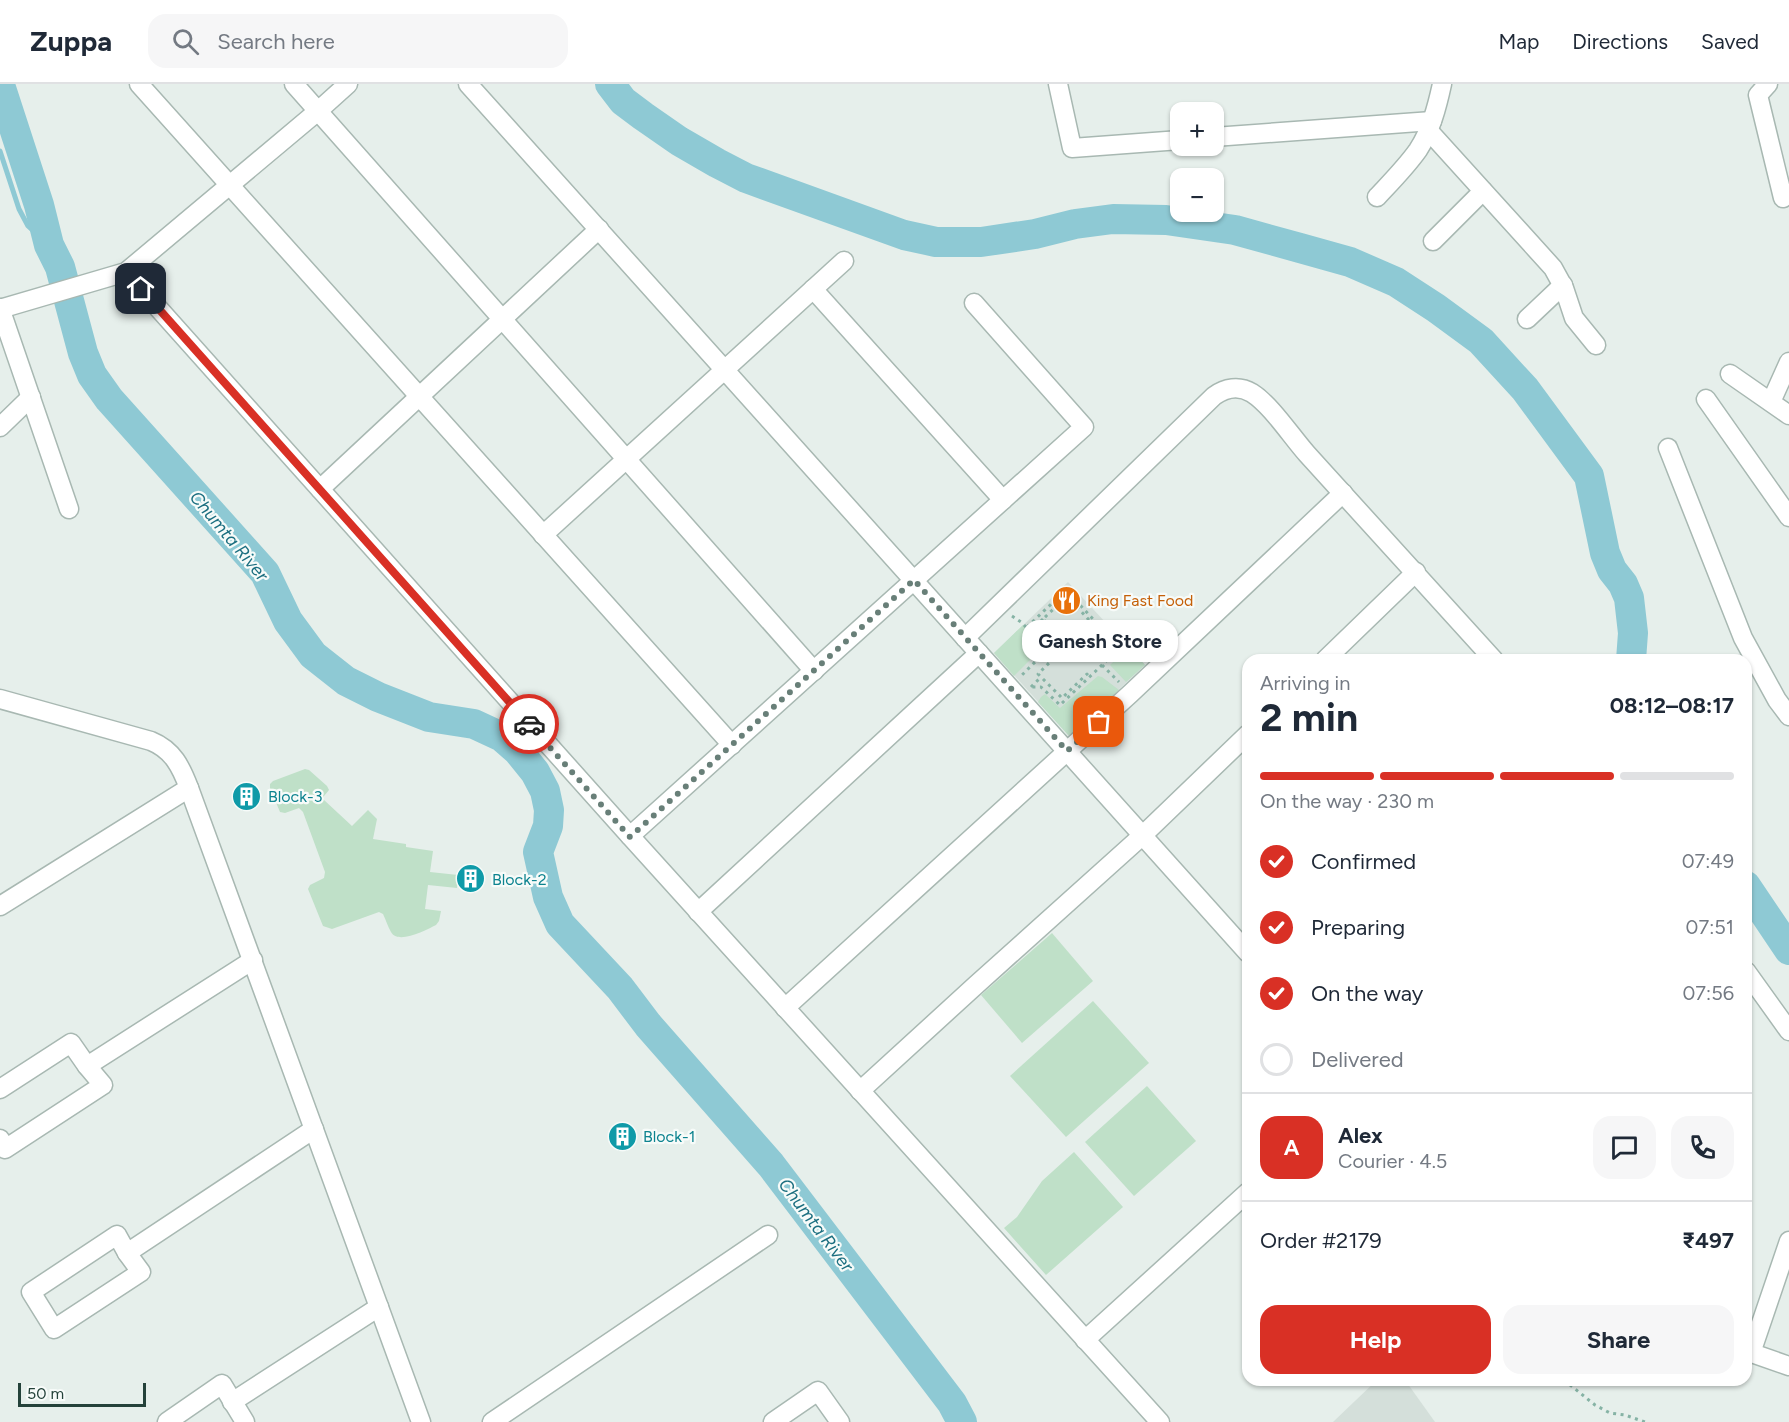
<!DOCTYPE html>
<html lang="en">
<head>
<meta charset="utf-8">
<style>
	body { margin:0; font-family:Figtree,sans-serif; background:#f6f6f7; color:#1f2937; height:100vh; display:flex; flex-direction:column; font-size:22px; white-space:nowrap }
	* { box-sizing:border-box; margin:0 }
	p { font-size:20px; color:#747a83 }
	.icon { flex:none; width:33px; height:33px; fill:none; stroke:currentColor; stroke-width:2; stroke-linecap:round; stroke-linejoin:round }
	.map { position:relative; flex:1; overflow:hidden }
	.side { position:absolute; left:1242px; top:570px; width:510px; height:732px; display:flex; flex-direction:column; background:#fff; border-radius:18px; box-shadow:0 2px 4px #0004 }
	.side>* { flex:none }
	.controls { position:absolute; left:1170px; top:18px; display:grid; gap:12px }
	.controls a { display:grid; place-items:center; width:54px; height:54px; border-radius:12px; background:#fff; box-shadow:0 2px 4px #0004; font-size:30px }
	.scale { position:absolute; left:18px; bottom:15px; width:128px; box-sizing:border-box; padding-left:6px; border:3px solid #24423a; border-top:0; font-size:16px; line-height:21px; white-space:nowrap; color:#24423a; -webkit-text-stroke:4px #f7fbf9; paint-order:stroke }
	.pin { position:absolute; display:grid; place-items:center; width:51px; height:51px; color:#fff; margin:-26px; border-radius:12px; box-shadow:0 3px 9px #0006 }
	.courier { position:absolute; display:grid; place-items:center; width:60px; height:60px; margin:-30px; border:4px solid #d93025; border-radius:50%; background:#fff; color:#222; box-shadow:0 2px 8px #0007 }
	.bubble { position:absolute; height:42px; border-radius:18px; background:#fff; box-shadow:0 2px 4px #0004; font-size:20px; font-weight:700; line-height:42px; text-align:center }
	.headline em { font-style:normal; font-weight:700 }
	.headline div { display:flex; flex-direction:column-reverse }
	.headline { display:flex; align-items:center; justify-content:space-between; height:102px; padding:0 18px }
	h1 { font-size:39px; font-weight:700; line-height:45px }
	.bar { display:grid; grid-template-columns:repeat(4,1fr); gap:9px 6px; align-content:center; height:72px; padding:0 18px }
	.bar i { height:8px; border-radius:4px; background:#e0e1e3 }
	.bar .selected { background:#d93025 }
	.bar p { grid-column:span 4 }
	.line { display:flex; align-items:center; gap:15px; padding:0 18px; border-top:2px solid #e0e1e3 }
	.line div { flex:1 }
	.round { display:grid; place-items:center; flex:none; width:63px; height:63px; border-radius:18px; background:#f6f6f7 }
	ol { padding:0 18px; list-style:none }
	li { display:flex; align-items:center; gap:18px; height:66px }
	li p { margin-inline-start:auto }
	li .icon { padding:6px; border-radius:50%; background:#d93025; color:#fff; stroke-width:4 }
	li:last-child { color:#747a83 }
	li i { width:33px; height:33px; border:3px solid #e0e1e3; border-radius:50% }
	.cta { display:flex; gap:12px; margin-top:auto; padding:12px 18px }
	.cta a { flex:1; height:69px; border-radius:18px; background:#d93025; color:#fff; font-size:24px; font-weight:700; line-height:69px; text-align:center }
	.cta a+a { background:#f6f6f7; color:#1f2937 }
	header { display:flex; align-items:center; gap:36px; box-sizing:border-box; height:84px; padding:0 30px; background:#fff; border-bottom:2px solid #e0e1e3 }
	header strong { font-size:28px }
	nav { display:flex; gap:33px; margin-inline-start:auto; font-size:21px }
	.search { width:420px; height:54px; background:#f6f6f7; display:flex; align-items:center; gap:15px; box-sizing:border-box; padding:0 21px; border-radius:18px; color:#747a83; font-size:22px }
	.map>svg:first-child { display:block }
	.built { fill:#d4dfda }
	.green { fill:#bfe0c8 }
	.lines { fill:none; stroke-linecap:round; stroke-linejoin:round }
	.stream { stroke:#8ec9d4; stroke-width:5 }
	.river { stroke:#8ec9d4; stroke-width:30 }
	.minor-casing { stroke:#a8b8b2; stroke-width:21 }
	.path { stroke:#86b3a5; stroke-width:3; stroke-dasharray:3 4.5; stroke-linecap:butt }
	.minor { stroke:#fff; stroke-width:18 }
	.done { stroke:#687f78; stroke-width:6; stroke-dasharray:0 10.8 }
	.route { stroke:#d93025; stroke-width:8 }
	.labels { text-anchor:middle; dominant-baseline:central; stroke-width:4.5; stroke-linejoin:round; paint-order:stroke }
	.food-label { font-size:16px; fill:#c56008; stroke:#f7fbf9; text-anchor:start }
	.culture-label { font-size:16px; fill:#0d838f; stroke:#f7fbf9; text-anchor:start }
	.water-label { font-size:18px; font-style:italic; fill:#1c6f80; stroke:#f7fbf9 }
</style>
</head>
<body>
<header>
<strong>Zuppa</strong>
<div class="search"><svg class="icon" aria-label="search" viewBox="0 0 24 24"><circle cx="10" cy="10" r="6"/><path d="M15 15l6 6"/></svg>Search here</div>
<nav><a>Map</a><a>Directions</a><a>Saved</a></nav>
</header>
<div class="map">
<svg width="1789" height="1338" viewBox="0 0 1789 1338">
	<rect width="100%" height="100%" fill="#e6efeb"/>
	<g class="built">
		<path d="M 1068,498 L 1145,581 L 1069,652 L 994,569 Z"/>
		<path d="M 1377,1296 L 1405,1296 L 1435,1338 L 1333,1338 Z"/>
	</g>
	<g class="green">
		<path d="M 1023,541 L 1038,558 L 1040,566 L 1014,592 L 994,569 Z"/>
		<path d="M 1129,563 L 1145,581 L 1126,598 L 1110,581 Z"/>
		<path d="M 1098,592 L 1102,593 L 1119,606 L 1069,652 L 1038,618 L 1041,613 L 1045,610 L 1060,624 Z"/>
		<path d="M 305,685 L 309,686 L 327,702 L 329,706 L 324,712 L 324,716 L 352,742 L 368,726 L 377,735 L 373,755 L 406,760 L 406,763 L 433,767 L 430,788 L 458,791 L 457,804 L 428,801 L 425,825 L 441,827 L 439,837 L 436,841 C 426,846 398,861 391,848 C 388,843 386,836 383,830 L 379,828 L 332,845 L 323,842 L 308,805 L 310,801 L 324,794 L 325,788 L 303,728 L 299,724 L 285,729 L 280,728 L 270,704 L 270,700 L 273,697 Z"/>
		<path d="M 1052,849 L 1093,897 L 1022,959 L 981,911 Z"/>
		<path d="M 1093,917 L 1149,979 L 1066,1053 L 1010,992 Z"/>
		<path d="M 1147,1002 L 1196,1057 L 1134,1112 L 1085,1058 Z"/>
		<path d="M 1074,1068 L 1123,1123 L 1046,1191 L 1004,1144 L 1017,1133 L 1042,1097 Z"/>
	</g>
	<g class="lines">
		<path class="stream" d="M 0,67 L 19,125 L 28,142 L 49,161"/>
		<g class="river">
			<path d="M 610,0 L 623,17 L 643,32 L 679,57 L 717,79 L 746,94 L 904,151 L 936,158 L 981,158 L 1035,150 L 1075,140 L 1113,135 L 1166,136 L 1235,146 L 1300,164 L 1350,178 L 1396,198 L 1436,224 L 1481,257 L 1525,305 L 1589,392 L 1605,469 L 1612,486 L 1623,500 L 1629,514 L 1633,549 L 1631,576"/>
			<path d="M 0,1 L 39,121 L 49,161 L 60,183 L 83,269 L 92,291 L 109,315 L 265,489 L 288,537 L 313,571 L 346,597 L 378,613 L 429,633 L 474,640 L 502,653 L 518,667 L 535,688 L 545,707 L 549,726 L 548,742 L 538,768 L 548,813 L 560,840 L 620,904 L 648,941 L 771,1081 L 952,1319 L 962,1338"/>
			<path d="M 1746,802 L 1789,866"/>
		</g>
		<defs>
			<g id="minor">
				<path d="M 139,0 L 732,661"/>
				<path d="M 294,0 L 814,587"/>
				<path d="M 468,0 L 1248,869"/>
				<path d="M 1058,0 L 1072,64 L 1180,56"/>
				<path d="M 1768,0 L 1758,11 L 1783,114"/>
				<path d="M 1428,46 L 1553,184 L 1564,204 L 1574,234 L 1596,261"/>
				<path d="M 1214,53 L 1432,37"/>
				<path d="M 1377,113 C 1391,98 1406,83 1418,66 C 1431,46 1437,23 1442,0"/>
				<path d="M 1433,157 L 1483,107"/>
				<path d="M 126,188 L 630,752 L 1160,1338"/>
				<path d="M 813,205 L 1003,416"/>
				<path d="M 0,224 L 69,425"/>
				<path d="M 0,225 L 126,188 L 318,27 L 348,0"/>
				<path d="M 1527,235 L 1563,201"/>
				<path d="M 1730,290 L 1789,331"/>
				<path d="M 1706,315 L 1789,433"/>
				<path d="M 1771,318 L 1789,278"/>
				<path d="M 0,343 L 31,313"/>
				<path d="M 1668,364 L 1743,554 L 1777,616 L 1789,632"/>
				<path d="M 320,405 L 599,145"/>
				<path d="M 543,451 L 844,177"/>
				<path d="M 965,554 L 1214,312 C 1225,304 1239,301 1252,309 C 1271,321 1291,352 1307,370 C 1369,439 1432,507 1494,576"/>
				<path d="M 1325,576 L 1416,488"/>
				<path d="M 0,615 L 151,657 C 173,666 181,683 189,704 L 421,1338"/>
				<path d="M 630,752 L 1084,343 L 974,219"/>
				<path d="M 0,822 L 189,704"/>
				<path d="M 698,828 L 979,569"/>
				<path d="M 1746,887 L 1789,947"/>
				<path d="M 785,924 L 1130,610 L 1343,409"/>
				<path d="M 87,982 L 253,876"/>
				<path d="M 0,1005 L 71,959 L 87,982 L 103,1001 L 5,1065 L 0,1055"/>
				<path d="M 860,1007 L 976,901 L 1143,751 L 1248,650"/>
				<path d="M 117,1151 L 127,1169 L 141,1188 L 54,1245 L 31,1208 Z"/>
				<path d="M 127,1169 L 314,1045"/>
				<path d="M 1085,1256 L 1248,1108"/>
				<path d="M 1746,1267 L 1789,1282"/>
				<path d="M 1751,1269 L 1789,1157"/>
				<path d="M 232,1318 L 379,1223"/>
				<path d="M 167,1338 L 222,1300 L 245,1338"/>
				<path d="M 492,1338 L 768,1151"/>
				<path d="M 773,1338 L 818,1307 L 840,1338"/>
			</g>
		</defs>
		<use href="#minor" class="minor-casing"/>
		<g class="path">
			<path d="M 1012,532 L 1021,538 L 1048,565 L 1021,592"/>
			<path d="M 1089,536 L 1067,512 L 1043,535 L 1059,552 L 1058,570 L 1038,590 L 1062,614 L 1087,590 L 1089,593"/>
			<path d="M 1027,543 L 1066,506 L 1120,564 L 1060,621 L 1041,603 L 1031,603"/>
			<path d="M 1030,547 L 1043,535"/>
			<path d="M 1102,581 L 1119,598"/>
			<path d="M 1031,603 L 1041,593"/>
			<path d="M 1564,1296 L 1595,1321 L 1610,1329 L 1625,1331 L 1645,1338"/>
		</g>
		<use href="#minor" class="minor"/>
	</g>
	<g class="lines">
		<path class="done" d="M 529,640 L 630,753 L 914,496 L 1067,667 L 1099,638"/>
		<path class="route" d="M 141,205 L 529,640"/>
	</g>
	<defs>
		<symbol id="restaurant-disc" viewBox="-11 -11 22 22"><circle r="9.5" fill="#e8710a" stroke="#f7fbf9"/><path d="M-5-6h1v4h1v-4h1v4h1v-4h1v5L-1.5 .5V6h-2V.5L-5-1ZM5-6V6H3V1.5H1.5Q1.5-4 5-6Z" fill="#fff"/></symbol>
		<symbol id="building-disc" viewBox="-11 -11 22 22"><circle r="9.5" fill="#0f9aa8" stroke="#f7fbf9"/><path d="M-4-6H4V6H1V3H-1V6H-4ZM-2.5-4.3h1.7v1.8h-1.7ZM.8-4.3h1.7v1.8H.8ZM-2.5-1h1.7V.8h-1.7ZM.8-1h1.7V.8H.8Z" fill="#fff"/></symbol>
	</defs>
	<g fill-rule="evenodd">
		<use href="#restaurant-disc" x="1050" y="500" width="33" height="33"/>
		<use href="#building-disc" x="230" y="696" width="33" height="33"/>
		<use href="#building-disc" x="454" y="778" width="33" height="33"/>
		<use href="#building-disc" x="606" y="1036" width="33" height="33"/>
	</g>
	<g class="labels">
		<g class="food-label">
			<text x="1087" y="516">King Fast Food</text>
		</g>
		<g class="culture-label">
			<text x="268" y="712">Block-3</text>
			<text x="492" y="795">Block-2</text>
			<text x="643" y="1052">Block-1</text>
		</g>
		<g class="water-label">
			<text transform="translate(229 452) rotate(50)">Chumta River</text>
			<text transform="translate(816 1141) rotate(53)">Chumta River</text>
		</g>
	</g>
</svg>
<div class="controls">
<a>+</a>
<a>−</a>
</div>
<div class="scale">50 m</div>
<div class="pin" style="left:1099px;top:638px;background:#ea580c"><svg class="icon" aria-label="bag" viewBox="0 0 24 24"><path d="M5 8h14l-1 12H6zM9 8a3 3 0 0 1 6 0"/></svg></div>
<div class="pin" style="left:141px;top:205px;background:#1f2937"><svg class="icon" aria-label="home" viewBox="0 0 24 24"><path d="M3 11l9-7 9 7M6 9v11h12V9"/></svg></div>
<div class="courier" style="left:529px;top:640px"><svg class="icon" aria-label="car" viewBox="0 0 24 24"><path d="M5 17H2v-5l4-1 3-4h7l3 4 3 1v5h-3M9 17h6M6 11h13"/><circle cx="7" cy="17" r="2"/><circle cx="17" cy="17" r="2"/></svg></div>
<div class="bubble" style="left:1022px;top:536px;width:156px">Ganesh Store</div>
<section class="side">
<div class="headline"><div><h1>2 min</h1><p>Arriving in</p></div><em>08:12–08:17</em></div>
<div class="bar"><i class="selected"></i><i class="selected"></i><i class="selected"></i><i></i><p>On the way · 230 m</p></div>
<ol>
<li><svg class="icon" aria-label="check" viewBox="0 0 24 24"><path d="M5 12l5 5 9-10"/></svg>Confirmed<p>07:49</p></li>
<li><svg class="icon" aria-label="check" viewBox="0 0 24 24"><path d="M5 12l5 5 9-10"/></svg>Preparing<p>07:51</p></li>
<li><svg class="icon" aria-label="check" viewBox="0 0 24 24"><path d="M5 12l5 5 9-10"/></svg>On the way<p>07:56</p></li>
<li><i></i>Delivered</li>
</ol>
<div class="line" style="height:108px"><b class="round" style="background:#d93025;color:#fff">A</b><div><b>Alex</b><p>Courier · 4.5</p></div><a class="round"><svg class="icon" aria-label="chat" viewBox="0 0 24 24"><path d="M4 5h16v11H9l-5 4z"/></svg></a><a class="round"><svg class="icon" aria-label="phone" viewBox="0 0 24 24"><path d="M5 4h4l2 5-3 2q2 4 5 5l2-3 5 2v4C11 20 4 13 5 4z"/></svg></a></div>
<div class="line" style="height:78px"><div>Order #2179</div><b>₹497</b></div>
<div class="cta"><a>Help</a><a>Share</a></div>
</section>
</div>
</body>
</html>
